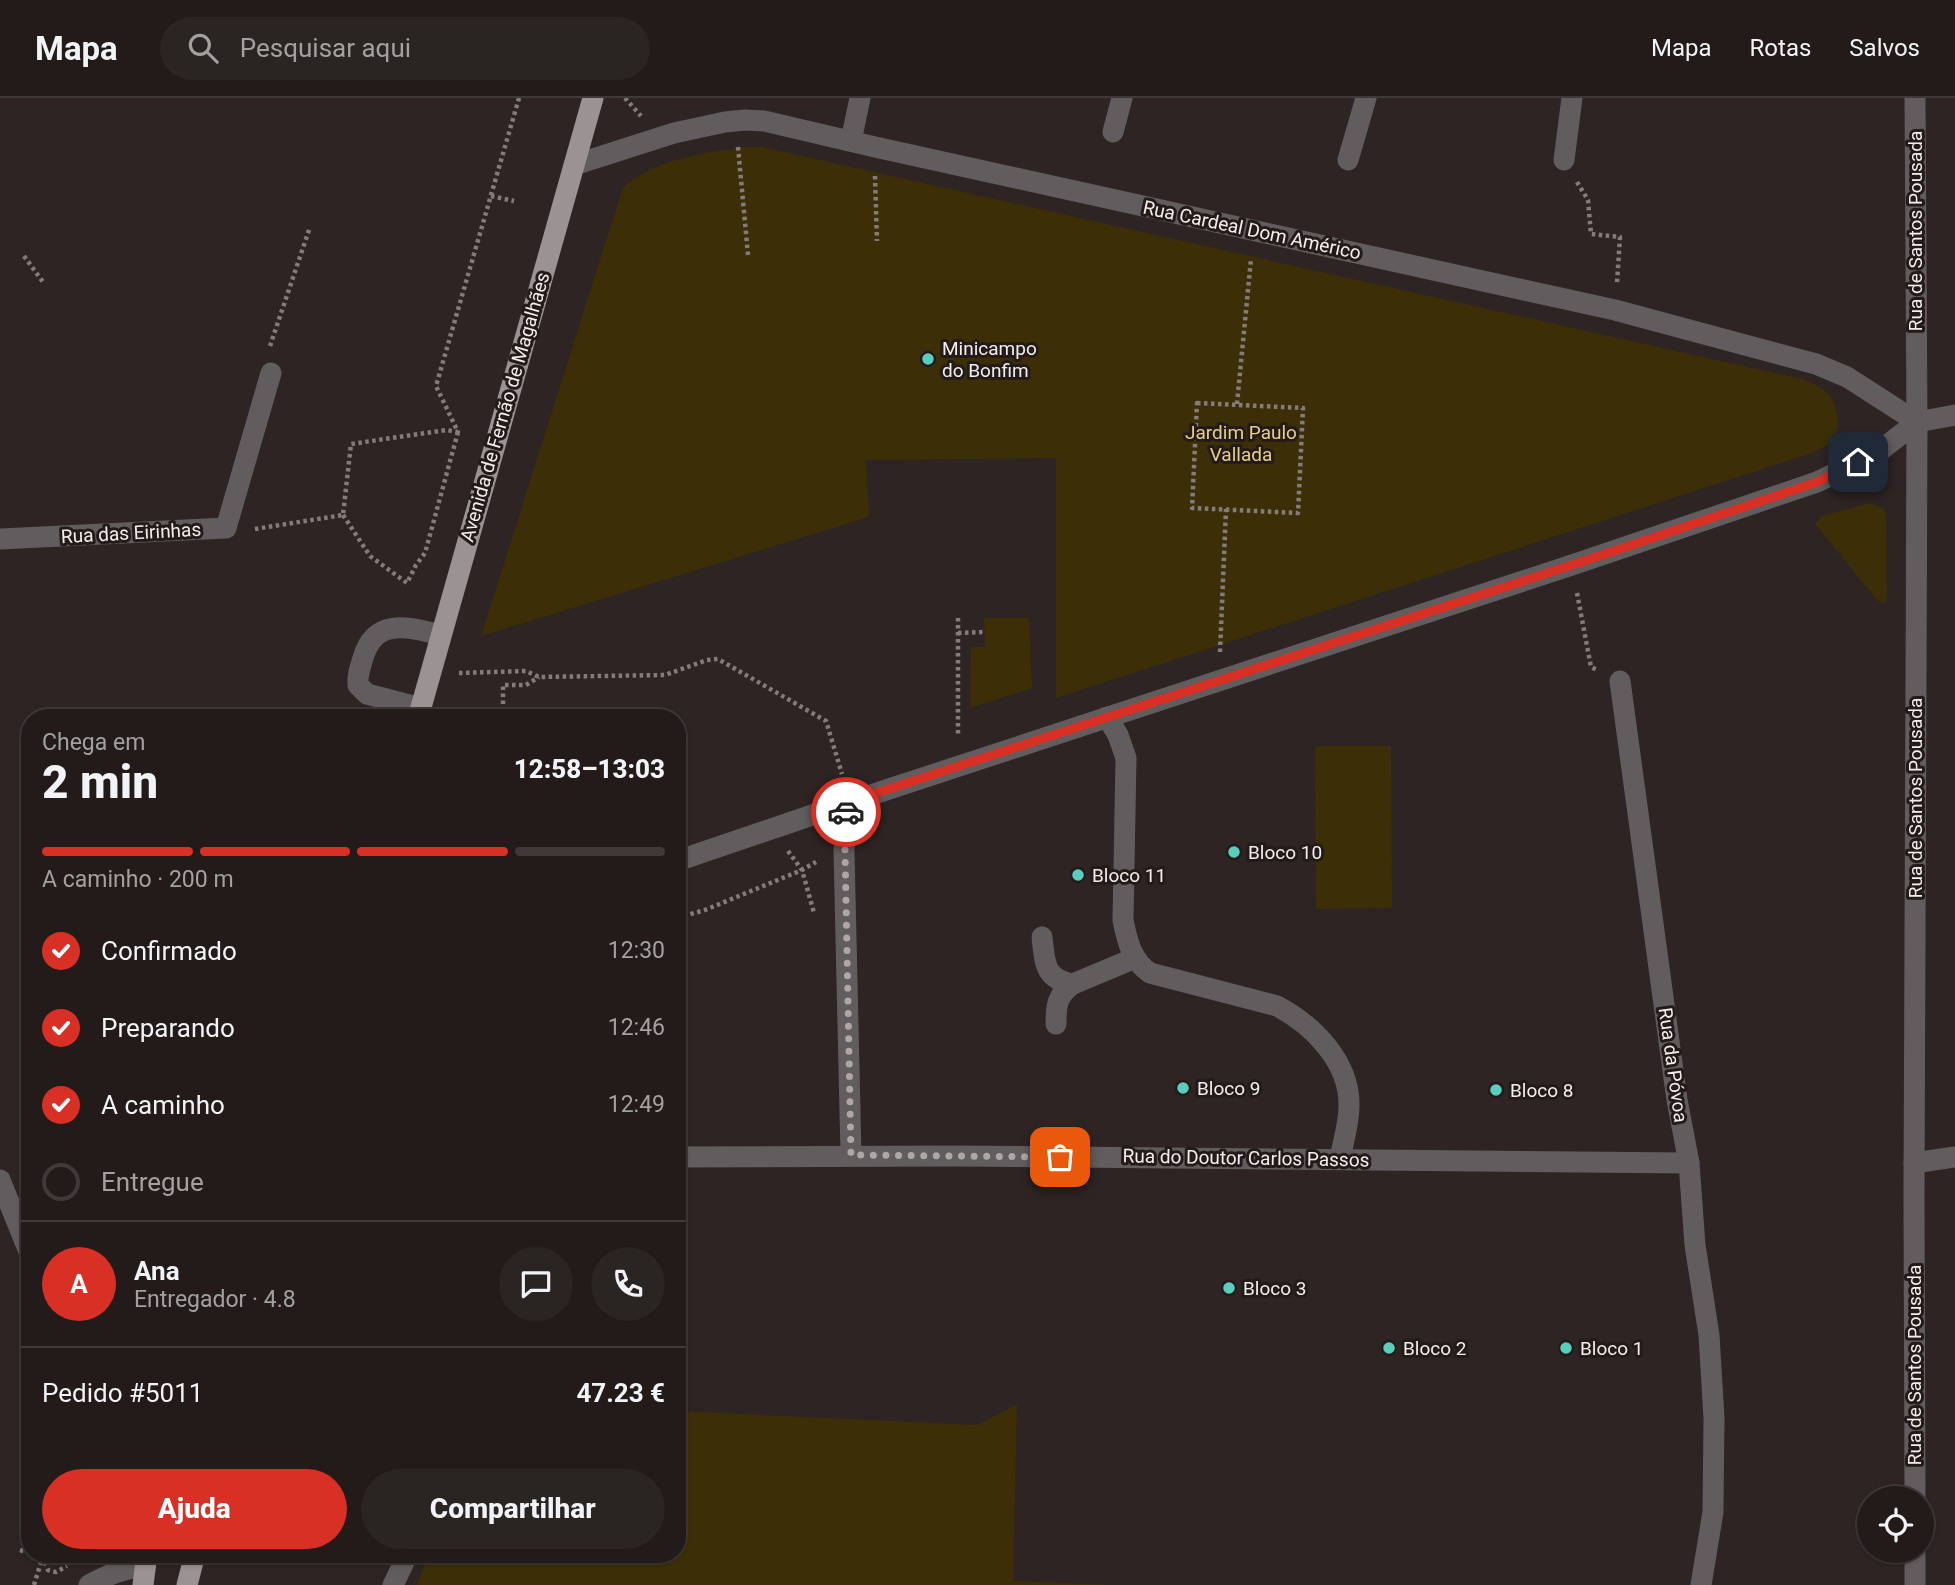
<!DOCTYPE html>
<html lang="pt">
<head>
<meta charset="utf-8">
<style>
	body { margin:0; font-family:Roboto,sans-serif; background:#2a2423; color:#f1f3f6; height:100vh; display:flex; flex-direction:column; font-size:26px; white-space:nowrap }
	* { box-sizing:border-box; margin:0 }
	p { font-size:23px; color:#a2a1a2 }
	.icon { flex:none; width:38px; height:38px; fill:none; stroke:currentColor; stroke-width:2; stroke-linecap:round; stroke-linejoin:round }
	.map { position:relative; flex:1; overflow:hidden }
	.drawer { position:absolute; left:21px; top:611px; width:665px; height:854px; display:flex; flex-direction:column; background:#221b1a; border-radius:28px; box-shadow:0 2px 5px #0004,0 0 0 2px #3f3939 }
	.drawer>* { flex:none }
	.controls { position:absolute; left:1857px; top:1388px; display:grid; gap:14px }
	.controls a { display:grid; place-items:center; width:77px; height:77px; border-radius:50%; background:#221b1a; box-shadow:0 2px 5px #0004,0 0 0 2px #3f3939; font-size:35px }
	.pin { position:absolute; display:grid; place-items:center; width:60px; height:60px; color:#fff; margin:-30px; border-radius:14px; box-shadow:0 4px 10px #0006 }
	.courier { position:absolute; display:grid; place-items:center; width:70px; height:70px; margin:-35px; border:5px solid #d93025; border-radius:50%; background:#fff; color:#222; box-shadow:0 2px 9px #0007 }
	.overview em { font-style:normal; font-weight:800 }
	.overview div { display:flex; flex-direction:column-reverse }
	.overview { display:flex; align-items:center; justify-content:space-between; height:119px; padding:0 21px }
	h1 { font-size:46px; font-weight:800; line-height:52px }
	.bar { display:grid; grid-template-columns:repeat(4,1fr); gap:10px 7px; align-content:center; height:84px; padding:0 21px }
	.bar i { height:9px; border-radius:5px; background:#3f3939 }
	.bar .selected { background:#d93025 }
	.bar p { grid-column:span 4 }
	.line { display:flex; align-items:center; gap:18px; padding:0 21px; border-top:2px solid #3f3939 }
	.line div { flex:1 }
	.round { display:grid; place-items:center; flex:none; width:74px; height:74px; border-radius:37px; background:#2a2423 }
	ol { padding:0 21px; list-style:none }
	li { display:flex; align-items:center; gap:21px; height:77px }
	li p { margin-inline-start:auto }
	li .icon { padding:7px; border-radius:50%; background:#d93025; color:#fff; stroke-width:4 }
	li:last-child { color:#a2a1a2 }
	li i { width:38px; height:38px; border:4px solid #3f3939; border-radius:50% }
	.action { display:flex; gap:14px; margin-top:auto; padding:14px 21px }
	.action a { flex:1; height:80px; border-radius:42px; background:#d93025; color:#fff; font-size:28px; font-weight:800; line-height:80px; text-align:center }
	.action a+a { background:#2a2423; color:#f1f3f6 }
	header { display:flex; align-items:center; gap:42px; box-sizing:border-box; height:98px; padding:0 35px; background:#221b1a; border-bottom:2px solid #3f3939 }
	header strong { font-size:33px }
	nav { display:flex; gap:38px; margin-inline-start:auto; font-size:24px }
	.search { width:490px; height:63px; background:#2a2423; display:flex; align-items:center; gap:18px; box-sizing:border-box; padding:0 24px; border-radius:38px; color:#a2a1a2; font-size:26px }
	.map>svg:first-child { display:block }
	.green { fill:#3c2f07 }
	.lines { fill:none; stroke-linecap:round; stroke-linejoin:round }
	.path { stroke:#847c7b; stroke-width:4.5; stroke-dasharray:3.5 3.5; stroke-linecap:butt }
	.minor { stroke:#615c5e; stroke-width:21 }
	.major { stroke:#9b9294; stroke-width:21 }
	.done { stroke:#aea7a6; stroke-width:7; stroke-dasharray:0 12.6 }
	.route { stroke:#d93025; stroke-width:9 }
	.poi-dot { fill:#59cebe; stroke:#231b19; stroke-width:2.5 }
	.labels { text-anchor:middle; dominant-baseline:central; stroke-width:6; stroke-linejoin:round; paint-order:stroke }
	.street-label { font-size:19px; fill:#f3edec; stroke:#231b19 }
	.poi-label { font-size:19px; fill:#f3edec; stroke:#231b19; text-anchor:start }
	.park-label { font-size:19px; fill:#e8ce86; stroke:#231b19 }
</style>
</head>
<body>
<header>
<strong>Mapa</strong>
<div class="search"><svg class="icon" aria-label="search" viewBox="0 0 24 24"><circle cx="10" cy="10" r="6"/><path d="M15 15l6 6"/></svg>Pesquisar aqui</div>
<nav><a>Mapa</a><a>Rotas</a><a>Salvos</a></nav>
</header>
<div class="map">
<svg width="1955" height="1487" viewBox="0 0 1955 1487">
	<rect width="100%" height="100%" fill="#2d2423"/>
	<g class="green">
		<path d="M 745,49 L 762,49 L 1806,282 C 1813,286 1824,290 1829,297 C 1838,309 1842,334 1831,344 C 1826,349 1818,352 1812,355 L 1056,600 L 1056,360 L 866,362 L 869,419 L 481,538 L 623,89 C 656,61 704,55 745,49 Z"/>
		<path d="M 1869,405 L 1884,411 L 1886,417 L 1887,500 L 1887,503 L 1883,505 L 1878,503 L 1815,426 L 1822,418 Z"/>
		<path d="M 984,520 L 1029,520 L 1032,590 L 970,610 L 971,549 L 985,549 Z"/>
		<path d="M 1315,648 L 1391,648 L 1392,810 L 1316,811 Z"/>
		<path d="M 1017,1306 L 1013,1483 L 1111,1487 L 417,1487 L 429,1456 L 677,1456 L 677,1313 L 978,1327 Z"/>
	</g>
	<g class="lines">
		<g class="path">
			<path d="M 625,0 L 641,18"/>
			<path d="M 738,49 L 748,157"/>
			<path d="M 875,78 L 877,143"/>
			<path d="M 1577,84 L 1588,102 L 1591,136 L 1620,139 L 1617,185"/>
			<path d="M 491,98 L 514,103"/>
			<path d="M 24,158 L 43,184"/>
			<path d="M 270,248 L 310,129"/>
			<path d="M 1197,305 L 1303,310 L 1298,415 L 1192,410 Z"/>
			<path d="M 1237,306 L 1251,161"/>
			<path d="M 343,417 L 370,458 L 407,485 L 416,467 L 425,455 L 458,334"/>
			<path d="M 255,431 L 343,417 L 351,346 L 446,332 L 458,334 L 436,288 L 519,0"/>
			<path d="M 1577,495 L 1591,569 L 1597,572"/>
			<path d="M 958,520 L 958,639"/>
			<path d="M 958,535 L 984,534"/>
			<path d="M 1220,554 L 1226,411"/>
			<path d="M 459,575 L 526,573 L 539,579 L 665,577 L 707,562 L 718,561 L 826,623 L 842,676"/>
			<path d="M 503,620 L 503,587 L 526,587 L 539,579"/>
			<path d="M 788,753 L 802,772 L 814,815"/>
			<path d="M 677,820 L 705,812 L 802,772 L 816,764"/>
			<path d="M 28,1423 L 30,1424"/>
			<path d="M 20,1452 L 30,1455"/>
			<path d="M 35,1456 L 42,1458 L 48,1472 L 56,1474 L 67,1468"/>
			<path d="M 34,1487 L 43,1458"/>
		</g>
		<g class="minor">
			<path d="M 1915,0 L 1917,324 L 1914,1097 L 1915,1400"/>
			<path d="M 1113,34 L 1122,0"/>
			<path d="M 851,43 L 860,0"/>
			<path d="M 1348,62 L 1366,0"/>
			<path d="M 1564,62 L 1572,0"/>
			<path d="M 574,67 L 674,35 L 725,24 L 745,22 L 764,23 L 875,49 L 1615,212 L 1816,266 L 1847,279 L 1917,324"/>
			<path d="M 0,441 L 226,430 L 271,275"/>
			<path d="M 1620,583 L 1677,1002 L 1689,1065 L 1695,1147 L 1709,1237 L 1714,1320 L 1713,1414 L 1701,1487"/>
			<path d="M 421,610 L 367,596 L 358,587 C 357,578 360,570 363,560 C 375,519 408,529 441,537"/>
			<path d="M 1107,619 L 1118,637 L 1126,660 L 1123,822 C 1127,843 1132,863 1150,875 L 1277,908 C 1313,927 1350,964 1349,1008 C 1349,1026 1343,1044 1340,1061"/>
			<path d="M 846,705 L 844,753 L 851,1057"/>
			<path d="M 677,763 L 889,691 L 1572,467 L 1817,384 L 1877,355 L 1917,324 L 1955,317"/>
			<path d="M 1042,839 C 1045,865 1044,881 1073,886"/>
			<path d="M 1056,926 C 1056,907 1057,897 1073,886 L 1135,860"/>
			<path d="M 677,1059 L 954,1058 L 1689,1065"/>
			<path d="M 1914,1065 L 1955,1059"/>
			<path d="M 0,1082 L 30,1156"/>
			<path d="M 1915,1452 L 1915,1487"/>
			<path d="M 89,1487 C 107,1477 124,1470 145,1468"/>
			<path d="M 393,1487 L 408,1456"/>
		</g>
		<g class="major">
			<path d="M 418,620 L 593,0"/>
			<path d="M 143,1487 L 147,1456"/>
			<path d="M 187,1487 L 195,1456"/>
		</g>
	</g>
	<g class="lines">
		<path class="done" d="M 846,714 L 845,753 L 851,1057 L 1060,1059"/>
		<path class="route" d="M 846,714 L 846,705 L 1596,459 L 1817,384 L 1858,364"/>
	</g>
	<g class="poi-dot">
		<circle cx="928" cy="261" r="7"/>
		<circle cx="1234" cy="754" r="7"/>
		<circle cx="1078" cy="777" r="7"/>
		<circle cx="1183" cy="990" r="7"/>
		<circle cx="1496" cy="992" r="7"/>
		<circle cx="1229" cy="1190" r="7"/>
		<circle cx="1389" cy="1250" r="7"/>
		<circle cx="1566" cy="1250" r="7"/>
	</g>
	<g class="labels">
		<g class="street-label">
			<text transform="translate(1252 132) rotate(12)">Rua Cardeal Dom Américo</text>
			<text transform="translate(1915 133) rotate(-90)">Rua de Santos Pousada</text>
			<text transform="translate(505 309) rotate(-74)">Avenida de Fernão de Magalhães</text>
			<text transform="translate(131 435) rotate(-3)">Rua das Eirinhas</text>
			<text transform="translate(1915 700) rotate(-90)">Rua de Santos Pousada</text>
			<text transform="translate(1673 967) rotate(82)">Rua da Póvoa</text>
			<text transform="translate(1246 1060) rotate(1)">Rua do Doutor Carlos Passos</text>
			<text transform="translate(1914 1267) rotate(-90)">Rua de Santos Pousada</text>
		</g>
		<g class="poi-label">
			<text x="942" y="250">Minicampo<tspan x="942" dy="22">do Bonfim</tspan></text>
			<text x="1248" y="754">Bloco 10</text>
			<text x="1092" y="777">Bloco 11</text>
			<text x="1197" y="990">Bloco 9</text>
			<text x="1510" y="992">Bloco 8</text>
			<text x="1243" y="1190">Bloco 3</text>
			<text x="1403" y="1250">Bloco 2</text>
			<text x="1580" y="1250">Bloco 1</text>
		</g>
		<g class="park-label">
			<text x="1241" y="334">Jardim Paulo<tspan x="1241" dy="22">Vallada</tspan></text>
		</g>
	</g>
</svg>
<div class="controls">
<a><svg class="icon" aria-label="locate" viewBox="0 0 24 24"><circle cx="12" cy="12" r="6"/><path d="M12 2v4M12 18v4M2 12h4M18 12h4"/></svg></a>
</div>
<div class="pin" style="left:1060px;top:1059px;background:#ea580c"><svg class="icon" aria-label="bag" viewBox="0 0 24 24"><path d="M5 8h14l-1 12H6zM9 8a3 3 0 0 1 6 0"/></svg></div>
<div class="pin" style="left:1858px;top:364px;background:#1f2937"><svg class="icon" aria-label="home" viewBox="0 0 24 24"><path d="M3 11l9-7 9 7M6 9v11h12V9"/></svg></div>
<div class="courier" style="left:846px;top:714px"><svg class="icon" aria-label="car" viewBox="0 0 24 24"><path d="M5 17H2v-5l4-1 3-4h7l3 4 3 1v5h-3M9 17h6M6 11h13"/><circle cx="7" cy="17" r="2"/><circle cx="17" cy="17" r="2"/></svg></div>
<section class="drawer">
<div class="overview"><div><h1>2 min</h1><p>Chega em</p></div><em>12:58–13:03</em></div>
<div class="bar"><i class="selected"></i><i class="selected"></i><i class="selected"></i><i></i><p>A caminho · 200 m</p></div>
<ol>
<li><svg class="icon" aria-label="check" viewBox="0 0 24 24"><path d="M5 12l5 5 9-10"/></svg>Confirmado<p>12:30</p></li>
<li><svg class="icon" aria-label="check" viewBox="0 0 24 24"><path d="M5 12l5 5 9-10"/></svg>Preparando<p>12:46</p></li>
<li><svg class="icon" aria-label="check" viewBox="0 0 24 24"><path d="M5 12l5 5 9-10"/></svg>A caminho<p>12:49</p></li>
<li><i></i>Entregue</li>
</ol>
<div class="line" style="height:126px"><b class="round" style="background:#d93025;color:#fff">A</b><div><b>Ana</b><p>Entregador · 4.8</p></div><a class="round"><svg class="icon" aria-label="chat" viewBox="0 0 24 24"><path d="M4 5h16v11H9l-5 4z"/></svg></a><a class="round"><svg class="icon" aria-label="phone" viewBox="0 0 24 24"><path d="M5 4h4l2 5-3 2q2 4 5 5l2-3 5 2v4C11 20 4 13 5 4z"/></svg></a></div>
<div class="line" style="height:91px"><div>Pedido #5011</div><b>47.23 €</b></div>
<div class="action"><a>Ajuda</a><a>Compartilhar</a></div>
</section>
</div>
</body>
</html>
